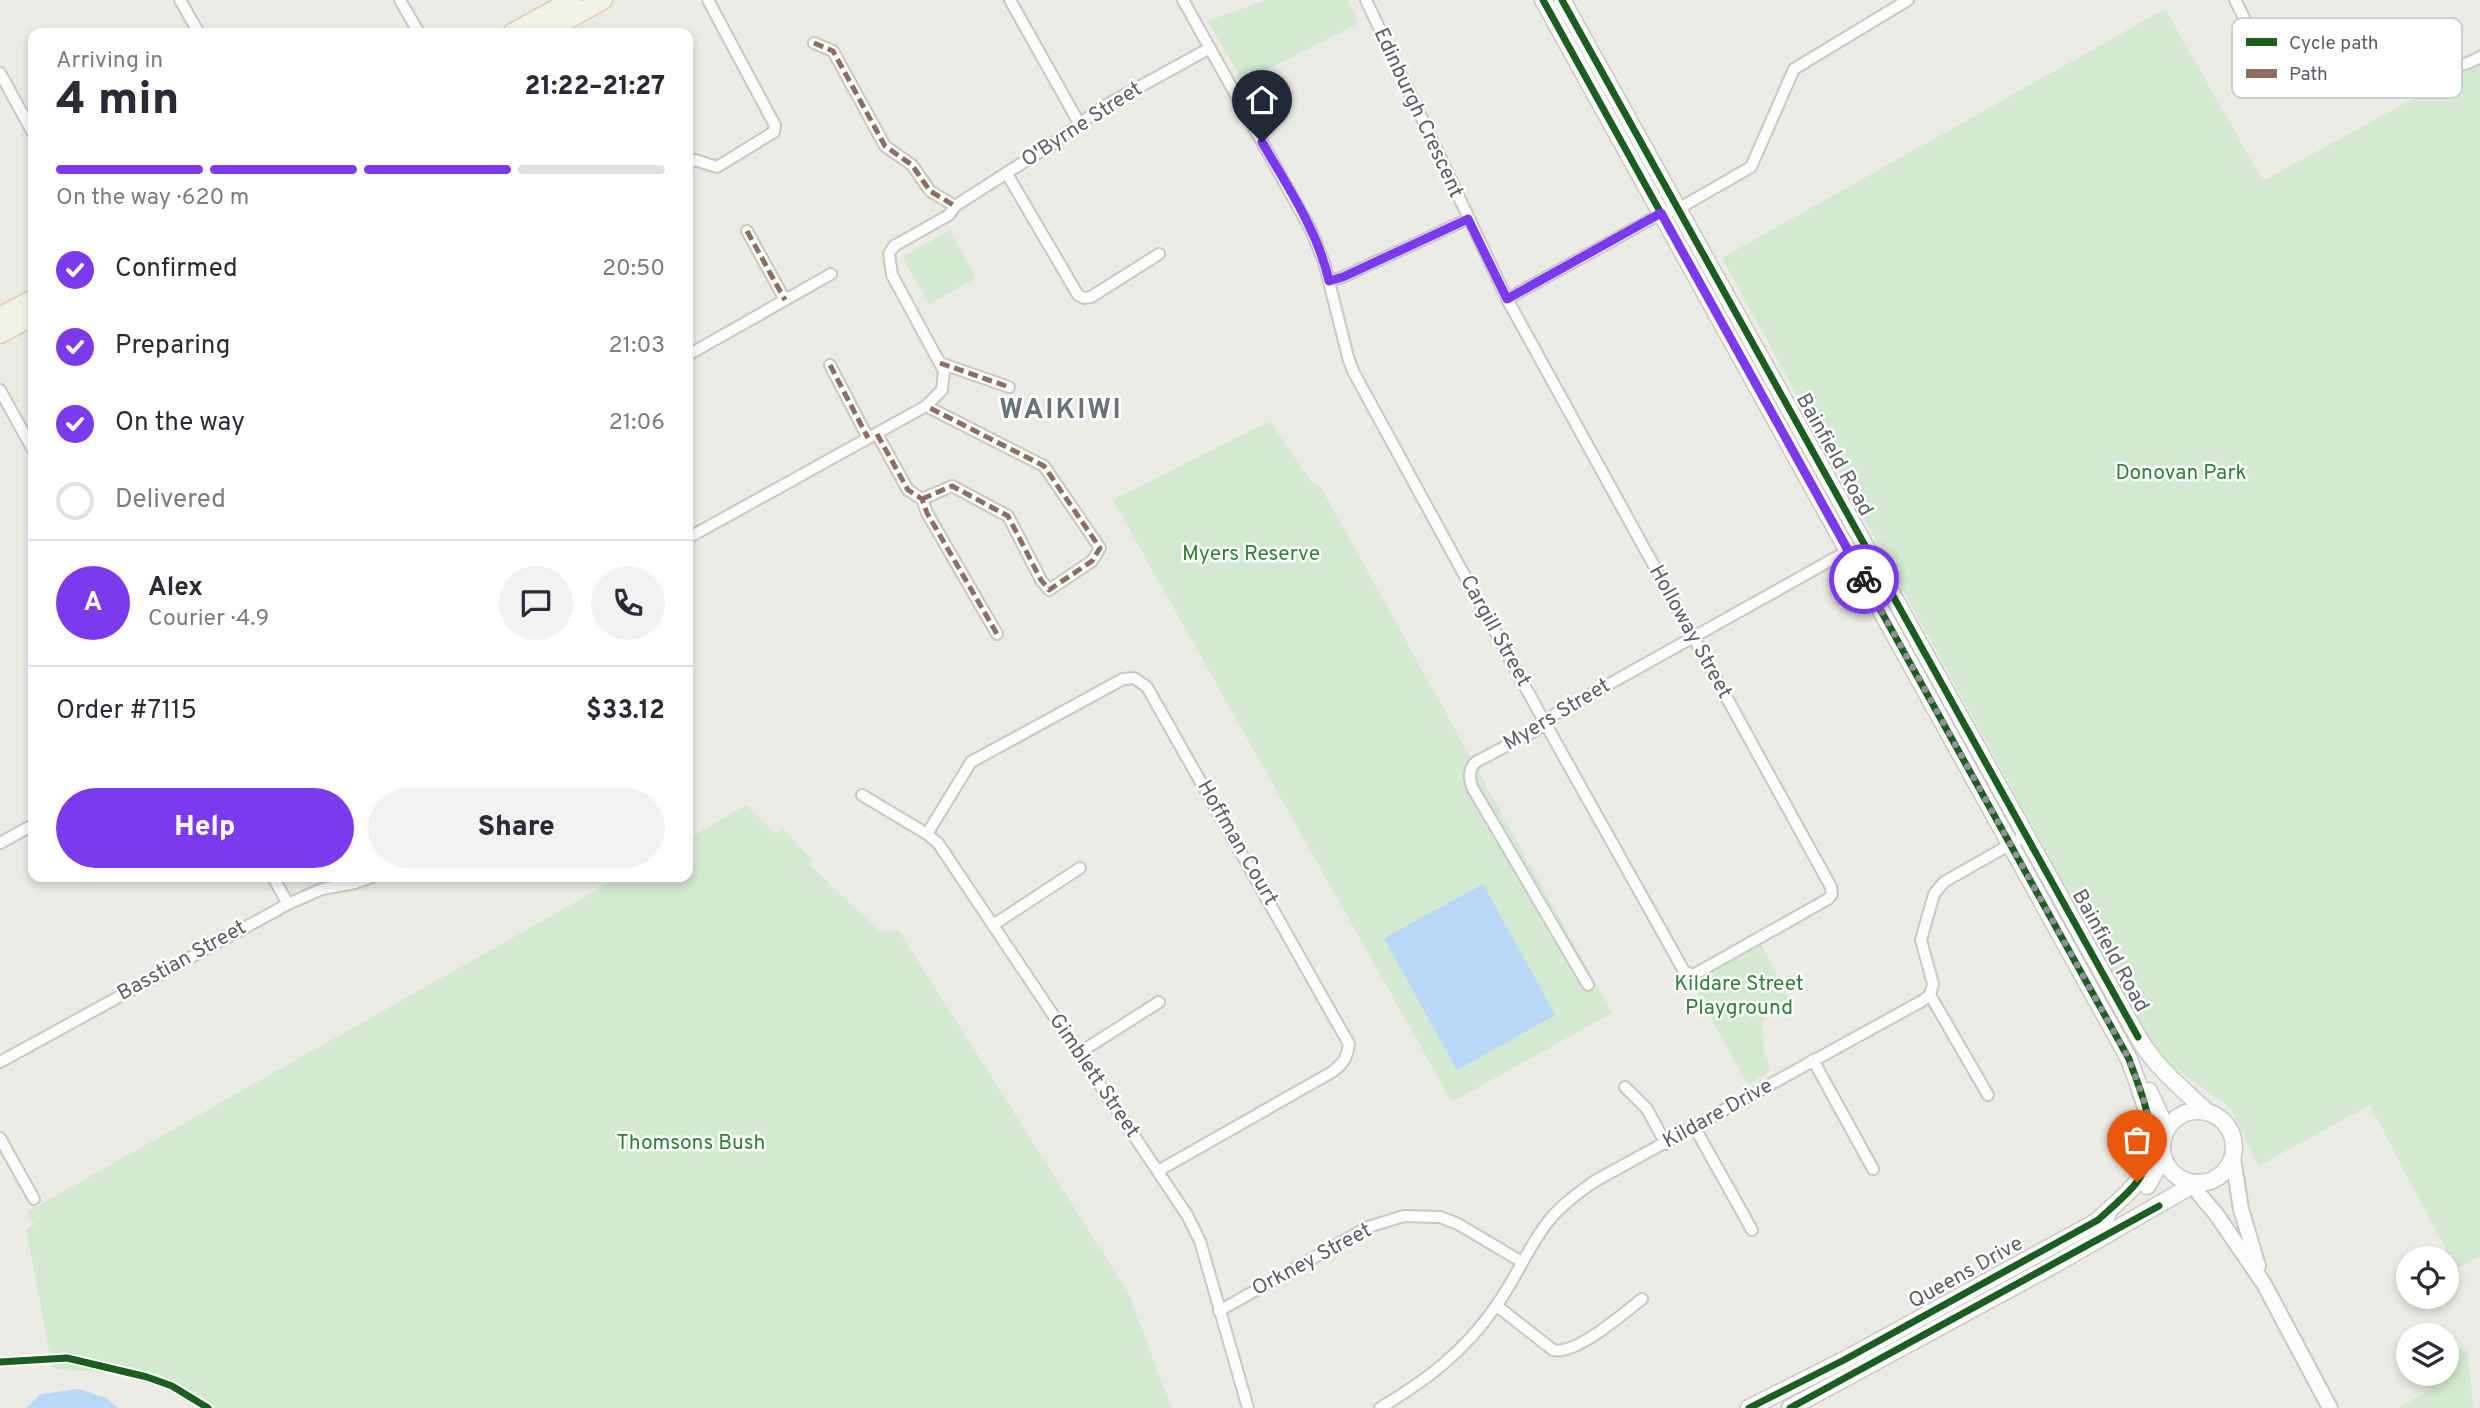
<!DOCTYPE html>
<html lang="en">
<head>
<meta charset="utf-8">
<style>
	body { margin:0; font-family:Overpass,sans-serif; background:#f2f2f3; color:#2b2b33; height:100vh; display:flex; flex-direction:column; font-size:26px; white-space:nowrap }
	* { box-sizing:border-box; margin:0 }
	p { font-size:23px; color:#7c7c81 }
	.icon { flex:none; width:38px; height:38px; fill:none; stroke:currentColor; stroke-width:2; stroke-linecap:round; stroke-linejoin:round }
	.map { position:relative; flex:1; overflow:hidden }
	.details { position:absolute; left:28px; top:28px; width:665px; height:854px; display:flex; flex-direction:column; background:#fff; border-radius:14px; box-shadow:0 4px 10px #0003 }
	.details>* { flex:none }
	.controls { position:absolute; left:2396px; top:1246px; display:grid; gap:14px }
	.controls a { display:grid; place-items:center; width:63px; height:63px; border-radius:50%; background:#fff; box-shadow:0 4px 10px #0003; font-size:35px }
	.pin { position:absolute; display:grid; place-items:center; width:60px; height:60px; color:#fff; margin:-72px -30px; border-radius:50% 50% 50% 0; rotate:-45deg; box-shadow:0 0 7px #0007 }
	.pin .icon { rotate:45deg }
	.courier { position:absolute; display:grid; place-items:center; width:70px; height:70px; margin:-35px; border:5px solid #7c3aed; border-radius:50%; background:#fff; color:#222; box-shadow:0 2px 9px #0007 }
	.overview em { font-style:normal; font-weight:800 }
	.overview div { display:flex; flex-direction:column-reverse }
	.overview { display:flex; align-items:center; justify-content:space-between; height:119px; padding:0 28px }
	h1 { font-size:46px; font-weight:800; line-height:52px }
	.bar { display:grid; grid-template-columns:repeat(4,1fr); gap:10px 7px; align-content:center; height:84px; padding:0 28px }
	.bar i { height:9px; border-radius:5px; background:#e1e1e2 }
	.bar .on { background:#7c3aed }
	.bar p { grid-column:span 4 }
	.line { display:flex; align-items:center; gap:18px; padding:0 28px; border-top:2px solid #e1e1e2 }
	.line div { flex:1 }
	.round { display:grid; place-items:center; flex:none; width:74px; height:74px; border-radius:37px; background:#f2f2f3 }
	ol { padding:0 28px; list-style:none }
	li { display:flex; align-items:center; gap:21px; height:77px }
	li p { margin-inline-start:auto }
	li .icon { padding:7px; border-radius:50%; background:#7c3aed; color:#fff; stroke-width:4 }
	li:last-child { color:#7c7c81 }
	li i { width:38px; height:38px; border:4px solid #e1e1e2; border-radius:50% }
	.cta { display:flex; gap:14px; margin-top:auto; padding:14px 28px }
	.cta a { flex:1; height:80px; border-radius:42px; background:#7c3aed; color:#fff; font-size:28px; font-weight:800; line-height:80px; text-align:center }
	.cta a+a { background:#f2f2f3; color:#2b2b33 }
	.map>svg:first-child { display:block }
	.green { fill:#d3e9d2 }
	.water { fill:#b9d8f8 }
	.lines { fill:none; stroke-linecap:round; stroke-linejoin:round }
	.minor-casing { stroke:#c8c8c7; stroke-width:14 }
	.tertiary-casing { stroke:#c8c8c7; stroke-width:18 }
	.secondary-casing { stroke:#c8c9c8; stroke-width:19 }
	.primary-casing { stroke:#d6ceb2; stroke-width:21 }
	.minor { stroke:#fcfcfb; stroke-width:10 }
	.tertiary { stroke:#fcfcfb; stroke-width:14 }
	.secondary { stroke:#fcfcfb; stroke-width:16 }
	.primary { stroke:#f3f2e7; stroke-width:18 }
	.quiet { stroke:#8d6e63; stroke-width:5; stroke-dasharray:10 5; stroke-linecap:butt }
	.cycleway-casing { stroke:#fff; stroke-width:11 }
	.cycleway { stroke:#1b5e20; stroke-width:7 }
	.done { stroke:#8e9092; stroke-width:7; stroke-dasharray:0 12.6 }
	.route { stroke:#7c3aed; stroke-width:9 }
	.labels { text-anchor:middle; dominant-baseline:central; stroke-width:5; stroke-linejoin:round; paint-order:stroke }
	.street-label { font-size:21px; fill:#5b5f65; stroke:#fff }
	.park-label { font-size:21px; fill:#2e8239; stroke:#fff }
	.district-label { font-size:28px; font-weight:bold; letter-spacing:2px; fill:#6c7177; stroke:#fff }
	.key { fill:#fff; stroke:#cecfd1; stroke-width:2 }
	.key-label { font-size:19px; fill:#5b5f65 }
</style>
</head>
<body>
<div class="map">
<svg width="2480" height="1408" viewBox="0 0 2480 1408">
	<rect width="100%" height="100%" fill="#ecebe6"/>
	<g class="green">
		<path d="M 1266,0 L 1348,0 L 1359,23 L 1243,82 L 1207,21 Z"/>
		<path d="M 2165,9 L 2263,181 L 2480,62 L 2480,1256 L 2456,1269 L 2370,1105 L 2258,1166 L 2231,1108 L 2158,1056 L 1722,258 Z"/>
		<path d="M 950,230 L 976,278 L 929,304 L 903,257 Z"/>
		<path d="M 1270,421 L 1310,480 L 1322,489 L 1612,1013 L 1452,1102 L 1113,500 Z"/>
		<path d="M 746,805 L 776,834 L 783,828 L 812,860 L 809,864 L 879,931 L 899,931 L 1129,1294 L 1171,1408 L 207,1408 L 144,1375 L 53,1369 L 26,1229 L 34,1224 L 27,1212 L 620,877 L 688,877 L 688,839 Z"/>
		<path d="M 1761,945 L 1790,1001 L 1762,1021 L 1763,1047 L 1770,1071 L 1748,1085 L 1692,983 Z"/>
		<path d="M 2447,1343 L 2468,1352 L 2473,1408 L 2398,1408 L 2430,1390 L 2421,1382 L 2427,1374 L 2446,1374 Z"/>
	</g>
	<g class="water">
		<path d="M 1483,884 L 1555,1015 L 1457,1070 L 1384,938 Z"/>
		<path d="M 79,1389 L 106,1398 L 118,1408 L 26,1408 L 41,1394 Z"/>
	</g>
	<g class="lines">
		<defs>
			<g id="minor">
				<path d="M 180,0 L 199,33"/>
				<path d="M 400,0 L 419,33"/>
				<path d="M 1010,0 L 1079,123"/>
				<path d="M 1183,0 L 1311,230 L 1324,262 L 1348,357 L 1353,371 L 1545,723 L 1684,971 L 1693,975 L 1828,899 L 1832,894 L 1831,887 L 1507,299 L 1366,0"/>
				<path d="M 2235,0 C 2246,20 2265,66 2281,79 C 2288,85 2298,87 2307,85 C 2325,82 2344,68 2360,58 C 2371,52 2385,40 2399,40 C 2435,38 2428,86 2480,57"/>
				<path d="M 814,43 L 833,51 L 885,146 L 912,165 L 930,191 L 955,206"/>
				<path d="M 0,73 L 33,133"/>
				<path d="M 688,164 L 695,160 L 717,167 L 774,132 L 775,125 L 770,116 L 708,0"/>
				<path d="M 1007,174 L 1078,295 L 1084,298 L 1091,297 L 1159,254"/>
				<path d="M 747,231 L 785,300"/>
				<path d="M 1329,281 L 1343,277 L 1468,219"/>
				<path d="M 1507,299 L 1662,213 L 1678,209 L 1751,167 L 1794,69 L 1908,0"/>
				<path d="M 688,355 L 831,274"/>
				<path d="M 940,363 L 1009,387"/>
				<path d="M 830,365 L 868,438"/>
				<path d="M 0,390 L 33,450"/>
				<path d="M 877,434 L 908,490 L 922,499 L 927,513 L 997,634"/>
				<path d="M 922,499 L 952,486 L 1008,516 L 1041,580 L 1049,590 L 1092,561 L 1100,548 L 1044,466 L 926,406"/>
				<path d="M 688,538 L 926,406 L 942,390 L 944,371 L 892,275 L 889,254 L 894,246 L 949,215 L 955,206 L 1055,142 L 1101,108 L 1210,48"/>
				<path d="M 862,795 L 927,834 L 938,843 L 1187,1215 L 1200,1241 L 1248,1408"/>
				<path d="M 927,834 L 971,762 L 1123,679 L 1134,678 L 1147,687 L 1349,1044 C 1347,1058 1343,1064 1332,1072 L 1158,1171"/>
				<path d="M 0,843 L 33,825"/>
				<path d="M 273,877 L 288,904"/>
				<path d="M 993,925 L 1080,868"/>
				<path d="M 1588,985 L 1472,787 C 1469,777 1468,770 1476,762 L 1538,729 L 1552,716 L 1851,549"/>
				<path d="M 1930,995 L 1988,1095"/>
				<path d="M 1079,1053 L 1159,1002"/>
				<path d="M 1813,1060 L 1873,1169"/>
				<path d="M 0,1062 L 288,904 L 322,889 L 355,883 L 372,877"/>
				<path d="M 1625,1087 L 1647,1109 L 1666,1144"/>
				<path d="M 1695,1128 L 1752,1230"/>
				<path d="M 0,1138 L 34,1199"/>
				<path d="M 1497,1306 L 1553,1350 C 1575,1356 1624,1313 1642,1299"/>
				<path d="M 1219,1311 L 1368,1227 L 1404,1216 L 1440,1217 L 1458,1224 L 1522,1262"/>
				<path d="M 1380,1408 C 1427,1380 1464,1352 1496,1306 C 1515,1280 1527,1249 1547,1223 C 1560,1206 1578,1193 1595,1181 L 1922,1001 L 1930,995 L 1933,984 L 1921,940 L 1934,894 L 1944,882 L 2025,836"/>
			</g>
			<g id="tertiary">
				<path d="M 2233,1158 L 2241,1209 L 2258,1266"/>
				<path d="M 2196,1183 L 2199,1194 L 2216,1214 L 2264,1284 L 2330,1408"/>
			</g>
			<g id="secondary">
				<path d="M 1543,0 L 2129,1059 C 2143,1099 2165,1143 2137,1182 C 2126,1196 2111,1208 2098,1220"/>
				<path d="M 1562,0 L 2138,1037 C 2158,1070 2179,1085 2206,1111"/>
				<path d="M 2149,1091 L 2161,1117 L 2164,1134"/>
				<circle cx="2198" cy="1147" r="36"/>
				<path d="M 2147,1186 L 2159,1165 L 2162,1150"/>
				<path d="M 1749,1408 L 1844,1360 L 2107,1216"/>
				<path d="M 1790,1408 L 2059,1262 L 2196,1183"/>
			</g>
			<g id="primary">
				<path d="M 512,33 L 572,0"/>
				<path d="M 543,33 L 603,0"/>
				<path d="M 0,317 L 33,299"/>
				<path d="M 0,334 L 33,316"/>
			</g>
		</defs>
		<use href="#minor" class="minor-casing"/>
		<use href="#tertiary" class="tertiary-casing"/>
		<use href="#secondary" class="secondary-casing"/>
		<use href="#primary" class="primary-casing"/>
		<use href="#minor" class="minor"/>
		<use href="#tertiary" class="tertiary"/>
		<use href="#secondary" class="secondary"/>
		<use href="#primary" class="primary"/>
		<g class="quiet">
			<path d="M 814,43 L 833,51 L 885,146 L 912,165 L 930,191 L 955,206"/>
			<path d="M 747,231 L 785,300"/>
			<path d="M 940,363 L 1009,387"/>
			<path d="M 830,365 L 868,438"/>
			<path d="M 877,434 L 908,490 L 922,499 L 927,513 L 997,634"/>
			<path d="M 922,499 L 952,486 L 1008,516 L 1041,580 L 1049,590 L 1092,561 L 1100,548 L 1044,466 L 926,406"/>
		</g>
		<defs>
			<g id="cycleway">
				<path d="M 1543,0 L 2129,1059 C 2143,1099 2165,1143 2137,1182 C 2126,1196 2111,1208 2098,1220 L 1844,1360 L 1749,1408"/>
				<path d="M 1562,0 L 2138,1037"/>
				<path d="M 0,1362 L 67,1358 L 147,1377 L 172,1386 L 208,1408"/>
				<path d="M 1790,1408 L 2159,1206"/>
			</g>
		</defs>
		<use href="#cycleway" class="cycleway-casing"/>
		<use href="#cycleway" class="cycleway"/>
	</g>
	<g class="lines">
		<path class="done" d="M 1864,579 L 2129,1059 C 2144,1101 2164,1141 2137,1182"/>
		<path class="route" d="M 1262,142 C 1287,186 1318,231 1329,281 L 1343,277 L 1468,219 L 1507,299 L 1661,213 L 1864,579"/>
	</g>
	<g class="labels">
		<g class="street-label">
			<text transform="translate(1418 113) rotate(65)">Edinburgh Crescent</text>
			<text transform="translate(1082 125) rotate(-33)">O'Byrne Street</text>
			<text transform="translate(1834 455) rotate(61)">Bainfield Road</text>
			<text transform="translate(1495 631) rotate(61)">Cargill Street</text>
			<text transform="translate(1690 632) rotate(61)">Holloway Street</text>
			<text transform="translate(1557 715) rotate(-31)">Myers Street</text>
			<text transform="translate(1237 843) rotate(60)">Hoffman Court</text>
			<text transform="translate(2110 951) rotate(61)">Bainfield Road</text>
			<text transform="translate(182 961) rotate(-29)">Basstian Street</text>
			<text transform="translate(1094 1076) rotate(56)">Gimblett Street</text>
			<text transform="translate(1718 1114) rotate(-29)">Kildare Drive</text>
			<text transform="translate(1312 1260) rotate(-28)">Orkney Street</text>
			<text transform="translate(1966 1273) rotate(-29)">Queens Drive</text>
		</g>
		<g class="park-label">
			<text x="2181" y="473">Donovan Park</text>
			<text x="1251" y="554">Myers Reserve</text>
			<text x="1739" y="984">Kildare Street<tspan x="1739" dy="24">Playground</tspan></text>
			<text x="691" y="1143">Thomsons Bush</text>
		</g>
		<g class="district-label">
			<text x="1061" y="411">WAIKIWI</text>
		</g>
	</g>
	<rect x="2232" y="18" width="230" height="80" rx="10" class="key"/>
	<rect x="2246" y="38" width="31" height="8" fill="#1b5e20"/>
	<rect x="2246" y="69" width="31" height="9" fill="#8d6e63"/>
	<g class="key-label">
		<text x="2289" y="49">Cycle path</text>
		<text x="2289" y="80">Path</text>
	</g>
</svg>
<div class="controls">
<a><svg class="icon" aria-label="locate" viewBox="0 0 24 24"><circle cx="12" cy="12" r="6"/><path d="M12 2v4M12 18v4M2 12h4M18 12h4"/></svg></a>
<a><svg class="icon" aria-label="layers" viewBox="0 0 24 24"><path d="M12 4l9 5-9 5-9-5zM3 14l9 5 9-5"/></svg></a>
</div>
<div class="pin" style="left:2137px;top:1182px;background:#ea580c"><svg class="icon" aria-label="bag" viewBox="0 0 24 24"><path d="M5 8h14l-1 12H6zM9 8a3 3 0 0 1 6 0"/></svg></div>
<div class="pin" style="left:1262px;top:142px;background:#1f2937"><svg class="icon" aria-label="home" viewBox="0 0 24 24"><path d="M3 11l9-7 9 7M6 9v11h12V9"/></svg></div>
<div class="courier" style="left:1864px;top:579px"><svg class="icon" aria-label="bike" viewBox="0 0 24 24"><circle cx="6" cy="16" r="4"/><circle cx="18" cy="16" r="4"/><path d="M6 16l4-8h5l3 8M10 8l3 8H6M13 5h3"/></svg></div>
<section class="details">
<div class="overview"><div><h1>4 min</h1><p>Arriving in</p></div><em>21:22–21:27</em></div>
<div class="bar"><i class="on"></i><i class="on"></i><i class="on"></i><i></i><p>On the way · 620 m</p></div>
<ol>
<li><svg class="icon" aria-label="check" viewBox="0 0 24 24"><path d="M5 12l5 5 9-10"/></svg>Confirmed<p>20:50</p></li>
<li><svg class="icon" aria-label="check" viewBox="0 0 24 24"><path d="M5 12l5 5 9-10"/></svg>Preparing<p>21:03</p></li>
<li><svg class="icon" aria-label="check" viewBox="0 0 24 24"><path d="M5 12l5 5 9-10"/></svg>On the way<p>21:06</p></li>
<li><i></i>Delivered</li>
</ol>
<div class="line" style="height:126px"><b class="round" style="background:#7c3aed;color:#fff">A</b><div><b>Alex</b><p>Courier · 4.9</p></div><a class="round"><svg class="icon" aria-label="chat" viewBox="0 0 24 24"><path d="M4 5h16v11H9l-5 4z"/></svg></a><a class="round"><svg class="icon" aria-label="phone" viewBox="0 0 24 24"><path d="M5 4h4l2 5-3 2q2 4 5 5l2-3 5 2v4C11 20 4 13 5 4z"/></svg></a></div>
<div class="line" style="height:91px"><div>Order #7115</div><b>$33.12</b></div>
<div class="cta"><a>Help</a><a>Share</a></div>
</section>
</div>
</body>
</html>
